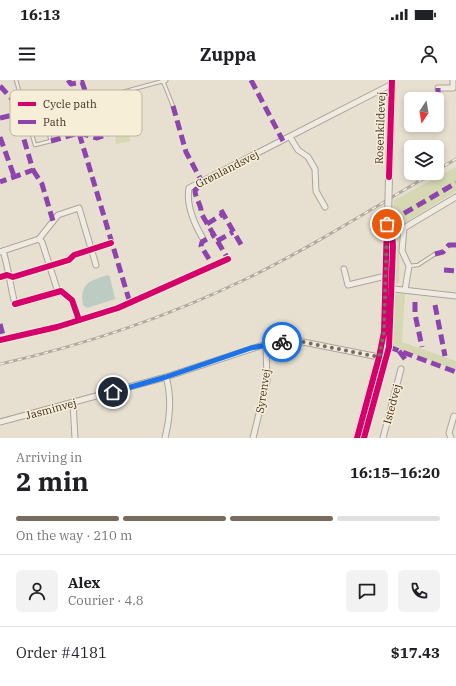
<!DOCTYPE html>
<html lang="en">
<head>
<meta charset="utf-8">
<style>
	body { margin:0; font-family:"IBM Plex Serif",serif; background:#f2f2f2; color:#202124; height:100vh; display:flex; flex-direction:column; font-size:15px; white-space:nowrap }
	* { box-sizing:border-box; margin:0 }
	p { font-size:13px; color:#757577 }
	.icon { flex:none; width:22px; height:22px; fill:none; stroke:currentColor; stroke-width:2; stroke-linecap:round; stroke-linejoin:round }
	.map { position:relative; height:358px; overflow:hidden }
	.side { display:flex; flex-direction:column; background:#fff; flex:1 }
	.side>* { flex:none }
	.needle { width:26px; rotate:192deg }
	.controls { position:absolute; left:404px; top:12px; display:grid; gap:8px }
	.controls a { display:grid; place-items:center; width:40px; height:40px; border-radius:6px; background:#fff; box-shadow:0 2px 6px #0003; font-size:20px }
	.pin { position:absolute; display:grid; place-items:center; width:34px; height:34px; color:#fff; margin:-17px; border:2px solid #fff; border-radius:50%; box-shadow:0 1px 4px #0007 }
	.courier { position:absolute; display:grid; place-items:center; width:40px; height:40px; margin:-20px; border:3px solid #1a73e8; border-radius:50%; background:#fff; color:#222; box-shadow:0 1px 5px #0007 }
	.overview em { font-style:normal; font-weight:700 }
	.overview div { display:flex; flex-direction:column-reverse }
	.overview { display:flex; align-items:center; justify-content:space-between; height:68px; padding:0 16px }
	h1 { font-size:26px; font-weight:700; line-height:30px }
	.bar { display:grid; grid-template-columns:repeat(4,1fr); gap:6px 4px; align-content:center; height:48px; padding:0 16px }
	.bar i { height:5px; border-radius:3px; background:#e0e0e0 }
	.bar .current { background:#786c5e }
	.bar p { grid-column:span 4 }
	.line { display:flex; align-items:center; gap:10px; padding:0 16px; border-top:1px solid #e0e0e0 }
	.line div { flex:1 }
	.round { display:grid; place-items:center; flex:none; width:42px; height:42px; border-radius:6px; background:#f2f2f2 }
	.status { display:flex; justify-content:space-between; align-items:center; height:28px; padding:0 20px; background:#fff; direction:ltr }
	.status svg { height:11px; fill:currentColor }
	header { display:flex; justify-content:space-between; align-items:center; height:52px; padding:0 16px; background:#fff; font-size:18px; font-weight:700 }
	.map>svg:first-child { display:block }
	.green { fill:#d6d7b3 }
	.water { fill:#bcccc2 }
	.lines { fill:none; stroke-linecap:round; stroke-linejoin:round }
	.service-casing { stroke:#ada599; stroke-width:4.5 }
	.minor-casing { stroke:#ada599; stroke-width:7 }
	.tertiary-casing { stroke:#ada599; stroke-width:8 }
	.service { stroke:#efebe3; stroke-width:2.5 }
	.minor { stroke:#efebe3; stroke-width:5 }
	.tertiary { stroke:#efebe3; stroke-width:6 }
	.rail-casing { stroke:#afaaa2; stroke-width:3 }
	.rail { stroke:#f7eed8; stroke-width:1.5; stroke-dasharray:4.5; stroke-linecap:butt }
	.tertiary-bridge-casing { stroke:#ada599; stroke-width:8; stroke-linecap:butt }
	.tertiary-bridge { stroke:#efebe3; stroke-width:6 }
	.quiet { stroke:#8e44ad; stroke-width:5; stroke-dasharray:10 5; stroke-linecap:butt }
	.cycleway-casing { stroke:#f7eed8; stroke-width:8 }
	.cycleway { stroke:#d6006c; stroke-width:6 }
	.done { stroke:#786c5e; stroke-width:4; stroke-dasharray:0 7.2 }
	.route { stroke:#1a73e8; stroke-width:5 }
	.labels { text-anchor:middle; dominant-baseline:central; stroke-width:3; stroke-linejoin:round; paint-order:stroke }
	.street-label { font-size:11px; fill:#3d2e20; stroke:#f7eed8 }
	.key { fill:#f7eed8; stroke:#bfb4a1; stroke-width:1 }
	.key-label { font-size:11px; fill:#3d2e20 }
</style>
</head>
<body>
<div class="status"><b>16:13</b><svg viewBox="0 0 49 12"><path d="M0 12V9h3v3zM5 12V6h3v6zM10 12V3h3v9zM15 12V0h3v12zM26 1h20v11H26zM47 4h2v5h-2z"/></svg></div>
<header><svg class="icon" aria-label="menu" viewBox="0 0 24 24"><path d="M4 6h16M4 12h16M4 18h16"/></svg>Zuppa<svg class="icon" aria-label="person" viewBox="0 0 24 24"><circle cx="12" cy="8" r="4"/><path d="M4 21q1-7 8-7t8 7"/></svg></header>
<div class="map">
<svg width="456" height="358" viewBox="0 0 456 358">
	<rect width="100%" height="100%" fill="#e7e0d1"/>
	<g class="green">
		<path d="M 128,53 L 131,61 L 116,64 L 115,57 Z"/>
		<path d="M 456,87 L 456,111 L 400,146 L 399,203 L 394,204 L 395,160 L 399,139 L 393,135 L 394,120 Z"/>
		<path d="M 405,213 L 402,262 L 456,281 L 456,290 L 391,266 L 393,215 Z"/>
	</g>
	<path class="water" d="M 108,195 L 110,197 L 115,219 L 87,228 L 83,225 C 80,203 89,201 108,195 Z"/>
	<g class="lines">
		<defs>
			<g id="service">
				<path d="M 16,0 L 35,65 L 51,61 L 39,22 L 24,26"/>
				<path d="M 93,20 L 163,1 L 173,26"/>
				<path d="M 409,186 L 418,185 L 435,174"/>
			</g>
			<g id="minor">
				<path d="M 163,1 L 165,0"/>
				<path d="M 438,8 L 453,8 L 453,0"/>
				<path d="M 290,57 L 298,70 L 308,77 L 315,89 L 316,111 L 325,127"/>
				<path d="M 202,157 C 194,143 186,124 189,108 L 392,4"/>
				<path d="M 39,159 L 42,162 L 58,212"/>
				<path d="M 3,171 C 9,189 10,206 15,224"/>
				<path d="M 0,172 L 39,159 L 58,135 L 79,128 L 96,185"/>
				<path d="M 344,189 L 348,205 L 386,196"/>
				<path d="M 385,208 L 456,216"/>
				<path d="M 405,210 L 409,186 L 402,171 L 404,148 L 456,117"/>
				<path d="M 73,323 L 75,358"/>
				<path d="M 0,342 L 166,297 L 266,264 L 285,261 L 303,262 L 379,277"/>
				<path d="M 165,358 C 170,338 172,317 166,297"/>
				<path d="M 253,358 L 267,301 L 266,264"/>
				<path d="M 383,358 L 401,289"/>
				<path d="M 451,358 L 449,353 L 454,336"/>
			</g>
			<g id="tertiary">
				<path d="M 389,97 L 392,0"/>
				<path d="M 357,358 L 379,277 L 384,252 L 388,138"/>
			</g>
		</defs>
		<use href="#service" class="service-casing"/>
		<use href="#minor" class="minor-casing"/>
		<use href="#tertiary" class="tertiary-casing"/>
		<use href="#service" class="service"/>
		<use href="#minor" class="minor"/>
		<use href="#tertiary" class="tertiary"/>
		<defs>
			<g id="rail">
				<path d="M 437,90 L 456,79"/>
				<path d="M 0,284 C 85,265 167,237 246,199 C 310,168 371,129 433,93"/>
			</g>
		</defs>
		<use href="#rail" class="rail-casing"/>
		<use href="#rail" class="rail"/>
		<defs>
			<path id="tertiary-bridge" d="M 388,138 L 389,97"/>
		</defs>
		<use href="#tertiary-bridge" class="tertiary-bridge-casing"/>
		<use href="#tertiary-bridge" class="tertiary-bridge"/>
		<g class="quiet">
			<path d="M 68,0 L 71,4 L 82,2 L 87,16 L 93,20"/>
			<path d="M 251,0 L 283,61"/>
			<path d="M 0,6 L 12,19 L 33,90 L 0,102"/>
			<path d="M 438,16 L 438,8"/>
			<path d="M 173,26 L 186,72 L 202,102 L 202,105 L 195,110 C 195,119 202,125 201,133 L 228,179"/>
			<path d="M 0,38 L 17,34"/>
			<path d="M 79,53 L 97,58 L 133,45 L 127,10"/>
			<path d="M 0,57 L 14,96"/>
			<path d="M 51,61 L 79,53 L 130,223"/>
			<path d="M 33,90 L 42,104 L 53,141"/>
			<path d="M 221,130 L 243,168"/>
			<path d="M 391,141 L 456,103"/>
			<path d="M 207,144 L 223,134"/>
			<path d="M 217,161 L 233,152"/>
			<path d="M 435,174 L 443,172 L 449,165 L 456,165"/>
			<path d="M 209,179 L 201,166 L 202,162 L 214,155"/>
			<path d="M 444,190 L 456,191"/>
			<path d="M 415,222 L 415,234 L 422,267"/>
			<path d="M 435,225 L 445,276"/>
			<path d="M 0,244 L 4,259"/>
			<path d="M 389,267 L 456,292"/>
			<path d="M 399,271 L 408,283"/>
		</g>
		<defs>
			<g id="cycleway">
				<path d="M 389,97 L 392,0"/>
				<path d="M 0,197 L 7,195 L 13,197 L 69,180 L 74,175 L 111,163"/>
				<path d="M 15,224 L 61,211 L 72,220 L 79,240"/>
				<path d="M 0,260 L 57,247 L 118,228 L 228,179"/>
				<path d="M 357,358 L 379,277 L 384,252 L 387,141 L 391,141 L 393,166 L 389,267 L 364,358"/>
			</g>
		</defs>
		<use href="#cycleway" class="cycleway-casing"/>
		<use href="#cycleway" class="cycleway"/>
	</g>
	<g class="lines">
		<path class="done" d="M 282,262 L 303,262 L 379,277 L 384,252 L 387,144"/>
		<path class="route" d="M 113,312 L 166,297 L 251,268 L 282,262"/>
	</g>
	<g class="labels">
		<g class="street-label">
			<text transform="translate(380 48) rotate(-88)">Rosenkildevej</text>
			<text transform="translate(227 89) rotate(-27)">Grønlandsvej</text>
			<text transform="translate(263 311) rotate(-81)">Syrenvej</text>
			<text transform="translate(392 324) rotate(-75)">Istedvej</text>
			<text transform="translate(51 329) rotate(-15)">Jasminvej</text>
		</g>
	</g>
	<rect x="10" y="10" width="132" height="46" rx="6" class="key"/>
	<rect x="18" y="22" width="18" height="4" fill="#d6006c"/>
	<rect x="18" y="40" width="18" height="4" fill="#8e44ad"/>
	<g class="key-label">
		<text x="43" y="28">Cycle path</text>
		<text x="43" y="46">Path</text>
	</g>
</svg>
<div class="controls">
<a><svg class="needle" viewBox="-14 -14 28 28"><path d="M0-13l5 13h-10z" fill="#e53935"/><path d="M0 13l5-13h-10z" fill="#757577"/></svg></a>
<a><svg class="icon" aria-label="layers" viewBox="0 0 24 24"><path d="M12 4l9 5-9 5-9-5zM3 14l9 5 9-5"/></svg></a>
</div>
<div class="pin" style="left:387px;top:144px;background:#ea580c"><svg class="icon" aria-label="bag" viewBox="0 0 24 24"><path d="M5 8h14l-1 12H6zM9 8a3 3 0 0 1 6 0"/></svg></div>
<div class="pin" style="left:113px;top:312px;background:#1f2937"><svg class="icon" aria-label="home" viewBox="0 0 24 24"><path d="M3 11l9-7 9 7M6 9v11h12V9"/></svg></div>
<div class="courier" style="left:282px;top:262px"><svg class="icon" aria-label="bike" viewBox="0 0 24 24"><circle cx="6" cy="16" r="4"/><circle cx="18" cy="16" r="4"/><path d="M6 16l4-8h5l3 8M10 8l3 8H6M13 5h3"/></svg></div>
</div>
<section class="side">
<div class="overview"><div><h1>2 min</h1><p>Arriving in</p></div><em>16:15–16:20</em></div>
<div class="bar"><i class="current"></i><i class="current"></i><i class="current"></i><i></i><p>On the way · 210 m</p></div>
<div class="line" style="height:72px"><a class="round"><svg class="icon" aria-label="person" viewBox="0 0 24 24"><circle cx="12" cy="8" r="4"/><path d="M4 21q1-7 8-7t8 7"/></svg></a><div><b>Alex</b><p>Courier · 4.8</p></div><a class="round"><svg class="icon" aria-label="chat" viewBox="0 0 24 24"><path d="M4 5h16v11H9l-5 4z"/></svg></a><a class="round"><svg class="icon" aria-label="phone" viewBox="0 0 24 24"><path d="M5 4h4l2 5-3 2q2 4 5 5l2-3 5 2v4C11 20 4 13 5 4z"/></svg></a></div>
<div class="line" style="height:52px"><div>Order #4181</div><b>$17.43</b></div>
</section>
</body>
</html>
